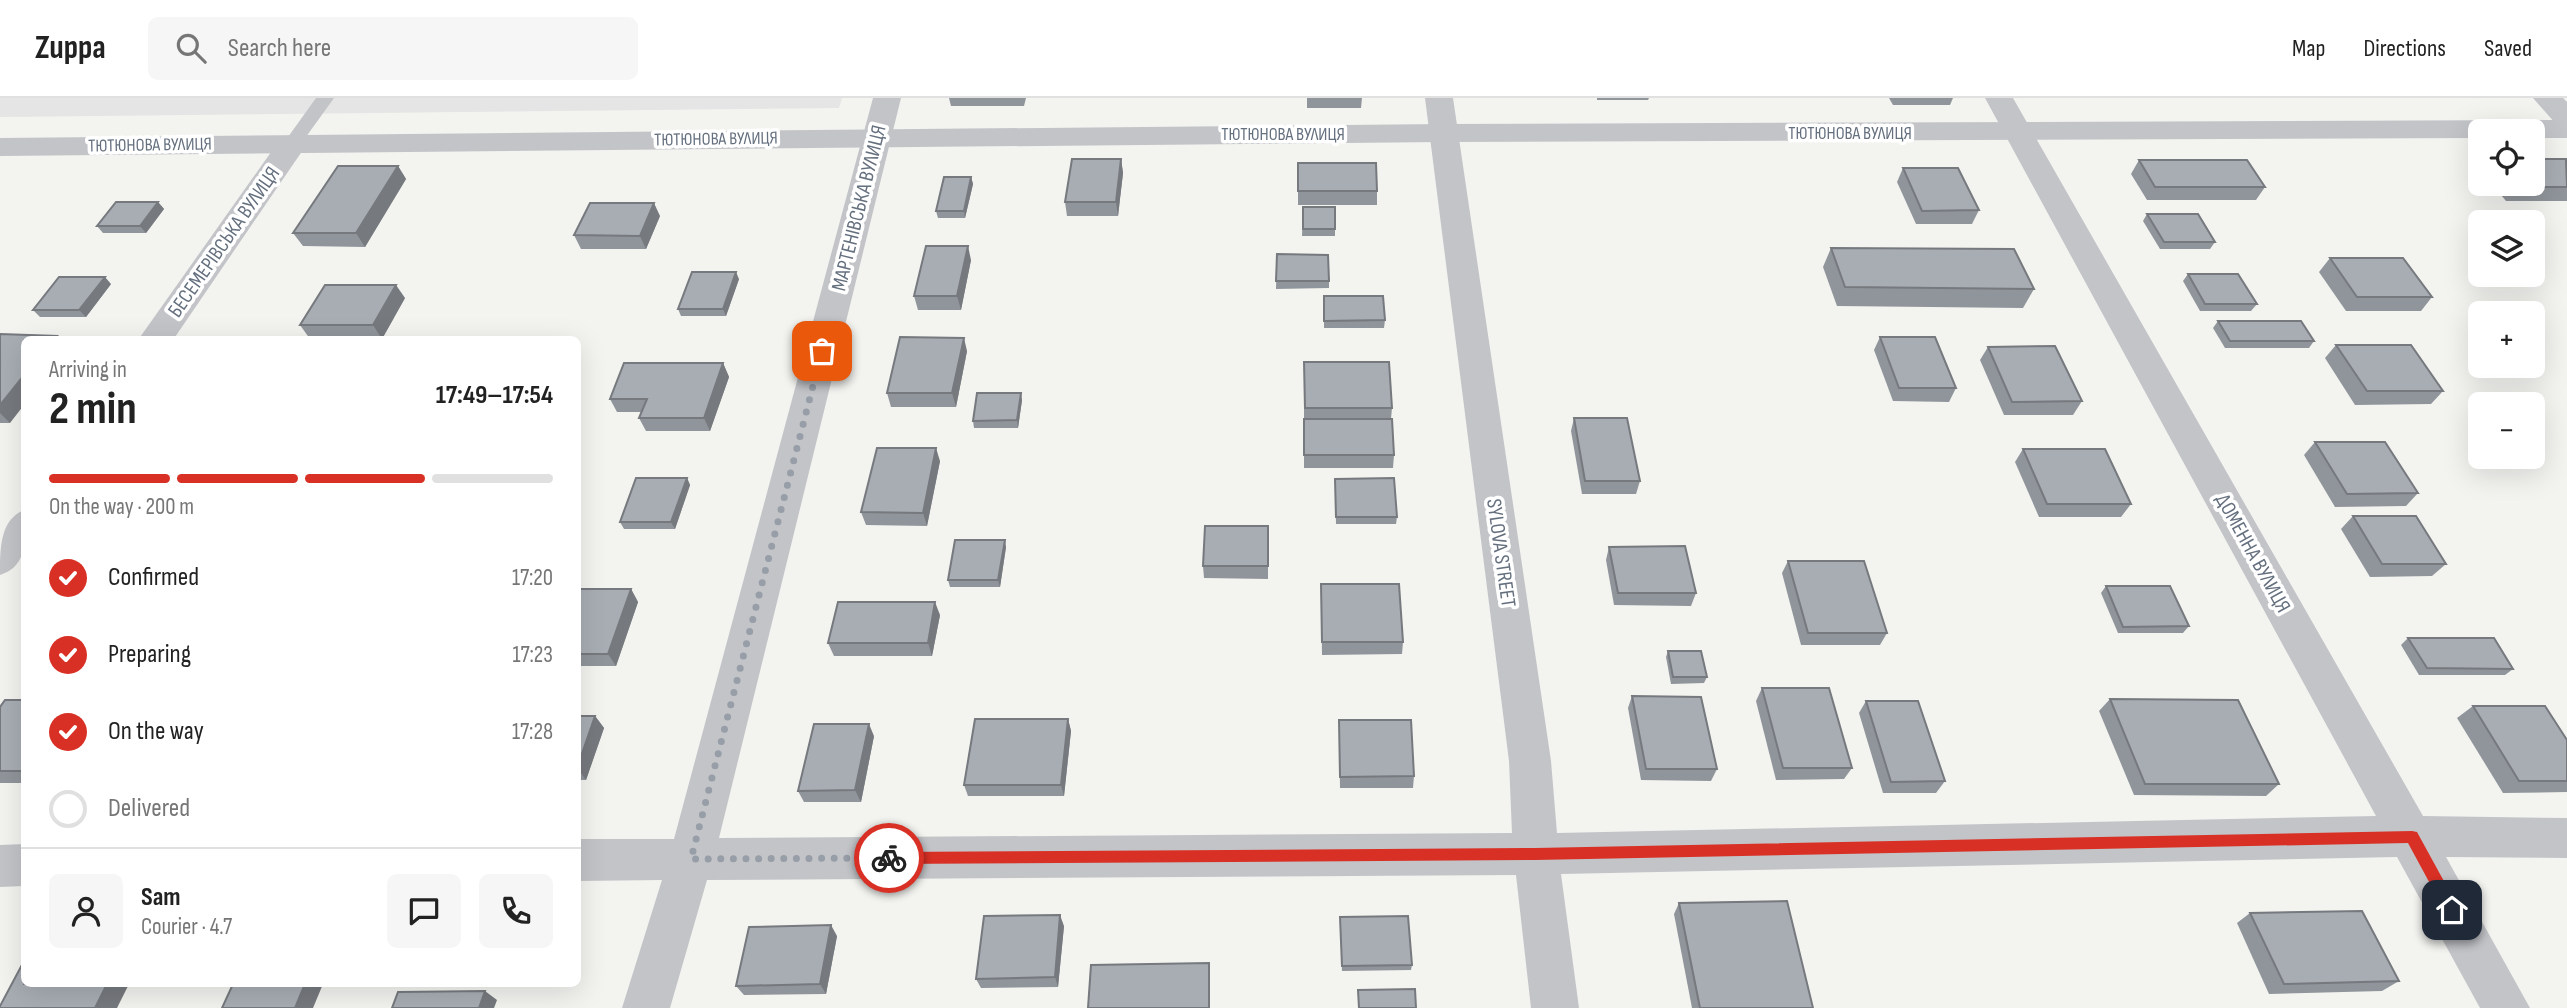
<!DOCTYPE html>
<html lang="en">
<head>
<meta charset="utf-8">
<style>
	body { margin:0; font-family:"Sofia Sans Condensed",sans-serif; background:#f6f6f6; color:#222; height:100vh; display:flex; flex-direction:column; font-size:26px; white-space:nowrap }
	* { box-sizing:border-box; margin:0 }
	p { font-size:23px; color:#767676 }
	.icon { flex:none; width:38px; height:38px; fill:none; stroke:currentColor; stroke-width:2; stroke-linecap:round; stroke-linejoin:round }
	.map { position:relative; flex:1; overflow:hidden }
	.panel { position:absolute; left:21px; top:238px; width:560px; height:651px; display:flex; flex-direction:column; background:#fff; border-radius:10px; box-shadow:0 7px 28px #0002 }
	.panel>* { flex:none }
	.fabs { position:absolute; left:2468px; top:21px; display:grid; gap:14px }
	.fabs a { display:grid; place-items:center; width:77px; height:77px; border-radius:10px; background:#fff; box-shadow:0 7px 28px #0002; font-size:35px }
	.pin { position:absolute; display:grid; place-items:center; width:60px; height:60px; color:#fff; margin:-30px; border-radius:14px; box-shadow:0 4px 10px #0006 }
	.courier { position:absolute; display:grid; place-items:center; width:70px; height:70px; margin:-35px; border:5px solid #d93025; border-radius:50%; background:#fff; color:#222; box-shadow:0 2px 9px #0007 }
	.headline em { font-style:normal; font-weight:700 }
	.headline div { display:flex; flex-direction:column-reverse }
	.headline { display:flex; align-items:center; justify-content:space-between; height:119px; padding:0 28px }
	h1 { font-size:46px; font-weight:700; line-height:52px }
	.bar { display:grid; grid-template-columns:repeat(4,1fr); gap:10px 7px; align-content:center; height:84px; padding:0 28px }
	.bar i { height:9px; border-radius:5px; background:#e0e0e0 }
	.bar .selected { background:#d93025 }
	.bar p { grid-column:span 4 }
	.line { display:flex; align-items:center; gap:18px; padding:0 28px; border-top:2px solid #e0e0e0 }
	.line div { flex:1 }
	.round { display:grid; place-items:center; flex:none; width:74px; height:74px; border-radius:10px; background:#f6f6f6 }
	ol { padding:0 28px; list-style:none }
	li { display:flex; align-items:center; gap:21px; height:77px }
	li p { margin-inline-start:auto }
	li .icon { padding:7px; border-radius:50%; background:#d93025; color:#fff; stroke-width:4 }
	li:last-child { color:#767676 }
	li i { width:38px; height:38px; border:4px solid #e0e0e0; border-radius:50% }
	header { display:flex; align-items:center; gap:42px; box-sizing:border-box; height:98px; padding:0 35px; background:#fff; border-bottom:2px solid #e0e0e0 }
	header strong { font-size:33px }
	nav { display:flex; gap:38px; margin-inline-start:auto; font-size:24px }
	.search { width:490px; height:63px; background:#f6f6f6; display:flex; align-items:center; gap:18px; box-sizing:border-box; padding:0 24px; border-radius:10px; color:#767676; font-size:26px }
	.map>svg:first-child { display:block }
	.built { fill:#e4e5e4 }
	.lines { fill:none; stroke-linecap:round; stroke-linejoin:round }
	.service { fill:#c2c4c8; fill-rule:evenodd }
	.minor { fill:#c2c4c8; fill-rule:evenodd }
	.tertiary { fill:#c2c4c8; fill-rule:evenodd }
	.wall { fill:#90959b }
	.shaded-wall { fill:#76797e }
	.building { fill:#a8adb4; stroke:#76797e; stroke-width:2 }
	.route { fill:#d93025 }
	.done { stroke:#979ea7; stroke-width:7; stroke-dasharray:0 12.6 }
	.labels { text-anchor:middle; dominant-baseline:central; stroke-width:7; stroke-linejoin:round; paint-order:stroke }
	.far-street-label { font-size:18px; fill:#65707f; stroke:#fff }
	.street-label { font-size:21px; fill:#65707f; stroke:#fff }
</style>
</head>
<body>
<header>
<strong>Zuppa</strong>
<div class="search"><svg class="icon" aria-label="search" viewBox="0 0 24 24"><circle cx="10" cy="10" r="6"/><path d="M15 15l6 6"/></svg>Search here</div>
<nav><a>Map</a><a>Directions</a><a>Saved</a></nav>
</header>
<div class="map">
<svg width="2567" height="910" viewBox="0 0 2567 910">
	<rect width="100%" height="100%" fill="#f3f4f0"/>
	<path class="built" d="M 0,0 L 842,0 L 839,10 L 0,19 Z"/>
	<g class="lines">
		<path class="service" d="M 316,0 L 334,0 L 298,50 L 286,50 L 283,46 Z"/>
		<g class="minor">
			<path d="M 873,0 L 901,0 L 719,740 L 1512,735 L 1509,663 L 1425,0 L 1453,0 L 1551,663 L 1557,735 L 2376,718 L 1985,0 L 2013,0 L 2423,718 L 2567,720 L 2567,760 L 2446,759 L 2530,910 L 2480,910 L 2397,759 L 1561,776 L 1579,910 L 1531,910 L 1516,777 L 707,782 L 670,910 L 622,910 L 662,782 L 578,783 L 578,741 L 674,741 Z"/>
			<path d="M 2533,0 L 2563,0 L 2567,4 L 2567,30 L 2557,27 Z"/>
			<path d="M 292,37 L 303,40 L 307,46 L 173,242 L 138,242 L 281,40 Z"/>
			<path d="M 24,412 C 26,439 29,468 0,477 C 0,450 0,422 24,412 Z"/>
			<path d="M 24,746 L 24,788 L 0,789 L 0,747 Z"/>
		</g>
		<path class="tertiary" d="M 2567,22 L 2567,40 L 2532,40 L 2532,33 L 2480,33 L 2480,40 L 1443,44 L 0,58 L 0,40 L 1443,26 Z"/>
	</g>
	<g class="wall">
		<path d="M 949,0 L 1026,0 L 1024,8 L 951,8 Z"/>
		<path d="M 1307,0 L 1362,0 L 1361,10 L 1307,10 Z"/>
		<path d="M 1597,0 L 1649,0 L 1648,2 L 1597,2 Z"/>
		<path d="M 1889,0 L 1953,0 L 1950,7 L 1893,7 Z"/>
		<path d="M 1121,61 L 1123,75 L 1118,118 L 1067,118 L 1065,104 Z"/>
		<path d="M 2567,61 L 2567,103 L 2506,103 L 2492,86 L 2532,86 Z"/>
		<path d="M 2139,62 L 2265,89 L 2256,102 L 2147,102 L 2131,76 Z"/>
		<path d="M 1298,65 L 1377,93 L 1377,107 L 1298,107 Z"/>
		<path d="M 398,68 L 406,81 L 365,149 L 303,148 L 293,135 Z"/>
		<path d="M 1903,70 L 1979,112 L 1972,126 L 1916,126 L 1897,84 Z"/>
		<path d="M 971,79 L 973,86 L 965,120 L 938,120 L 936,113 Z"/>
		<path d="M 158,104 L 164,111 L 146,135 L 103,135 L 97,128 Z"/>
		<path d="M 1303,109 L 1335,109 L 1335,138 L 1302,138 Z"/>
		<path d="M 2147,116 L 2215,144 L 2210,151 L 2160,151 L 2143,123 Z"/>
		<path d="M 660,118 L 646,151 L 581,151 L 574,137 Z"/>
		<path d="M 1831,150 L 2034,191 L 2023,210 L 1837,208 L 1823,169 Z"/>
		<path d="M 1277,156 L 1329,183 L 1329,190 L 1276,191 Z"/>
		<path d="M 2330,160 L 2432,199 L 2421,213 L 2346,213 L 2319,174 Z"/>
		<path d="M 971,162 L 961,212 L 918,212 L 914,198 Z"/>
		<path d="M 2188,176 L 2257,206 L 2251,213 L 2200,213 L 2183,183 Z"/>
		<path d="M 739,181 L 726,218 L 681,218 L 678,211 Z"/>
		<path d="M 111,186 L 86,219 L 40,219 L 33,212 Z"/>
		<path d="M 1324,198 L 1385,222 L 1384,230 L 1324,230 Z"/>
		<path d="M 405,200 L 382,241 L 310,241 L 300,227 Z"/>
		<path d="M 2218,223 L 2314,243 L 2309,250 L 2225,250 L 2213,230 Z"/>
		<path d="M 0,236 L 10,325 L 0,325 Z"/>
		<path d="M 1880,239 L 1956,290 L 1949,304 L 1893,303 L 1874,252 Z"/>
		<path d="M 2336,247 L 2443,293 L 2431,306 L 2355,307 L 2325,260 Z"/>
		<path d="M 1988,249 L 2082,303 L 2073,317 L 2004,317 L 1980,262 Z"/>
		<path d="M 967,253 L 956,309 L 891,309 L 887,295 Z"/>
		<path d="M 1304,264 L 1392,310 L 1391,321 L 1394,357 L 1393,370 L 1304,370 Z"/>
		<path d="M 723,265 L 729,279 L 710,333 L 646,333 L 639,320 L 641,314 L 617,314 L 610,301 Z"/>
		<path d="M 1022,302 L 1018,330 L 974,330 L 973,323 Z"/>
		<path d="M 1574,320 L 1640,383 L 1636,396 L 1582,396 L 1571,333 Z"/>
		<path d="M 2315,344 L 2418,395 L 2406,408 L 2335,409 L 2304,357 Z"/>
		<path d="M 2023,351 L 2131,406 L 2121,419 L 2039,419 L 2015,364 Z"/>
		<path d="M 940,363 L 927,428 L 866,427 L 861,414 Z"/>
		<path d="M 687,380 L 690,387 L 675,431 L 624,431 L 620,424 Z"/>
		<path d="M 1335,381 L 1397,419 L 1396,426 L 1336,426 Z"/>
		<path d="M 2353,418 L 2446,466 L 2432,478 L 2370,479 L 2341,431 Z"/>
		<path d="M 1268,428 L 1268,481 L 1204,480 L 1203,468 Z"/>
		<path d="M 1006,449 L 1000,489 L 950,489 L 948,482 Z"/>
		<path d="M 1609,449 L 1696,495 L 1691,508 L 1614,507 L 1606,462 Z"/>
		<path d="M 1788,463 L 1887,535 L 1880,547 L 1801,547 L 1782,475 Z"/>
		<path d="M 1321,486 L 1403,544 L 1402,556 L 1322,557 Z"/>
		<path d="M 2106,488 L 2189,528 L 2183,535 L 2118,535 L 2101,495 Z"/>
		<path d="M 578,491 L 631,491 L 638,504 L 616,568 L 578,568 Z"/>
		<path d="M 940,517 L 932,558 L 834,558 L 828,545 Z"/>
		<path d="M 2408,540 L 2513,571 L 2505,577 L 2419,577 L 2401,547 Z"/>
		<path d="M 1668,553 L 1707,579 L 1704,585 L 1671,586 L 1666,559 Z"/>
		<path d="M 1762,590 L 1852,670 L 1844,681 L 1776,682 L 1756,603 Z"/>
		<path d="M 1632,598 L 1717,671 L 1711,683 L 1641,682 L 1628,610 Z"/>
		<path d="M 2110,601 L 2279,686 L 2266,698 L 2134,697 L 2099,613 Z"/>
		<path d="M 24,602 L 24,685 L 0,685 L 0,609 Z"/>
		<path d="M 1866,603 L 1945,683 L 1936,695 L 1883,695 L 1859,615 Z"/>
		<path d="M 2473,608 L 2567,642 L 2567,694 L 2503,695 L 2457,620 Z"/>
		<path d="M 578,618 L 595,618 L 604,630 L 586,682 L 578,682 Z"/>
		<path d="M 1068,621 L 1071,633 L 1064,698 L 968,698 L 964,687 Z"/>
		<path d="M 1339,622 L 1414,678 L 1413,690 L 1340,690 Z"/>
		<path d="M 874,638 L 861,704 L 804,704 L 798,693 Z"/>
		<path d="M 1679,805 L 1813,910 L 1692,910 L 1674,816 Z"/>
		<path d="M 2250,815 L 2399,883 L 2382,893 L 2269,896 L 2237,825 Z"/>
		<path d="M 1340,819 L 1412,867 L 1411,872 L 1342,873 Z"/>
		<path d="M 1064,828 L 1058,889 L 981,890 L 976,881 Z"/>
		<path d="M 837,838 L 826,896 L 744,897 L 736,888 Z"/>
	</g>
	<g class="shaded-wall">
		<path d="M 1121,61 L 1123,75 L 1118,118 L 1116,104 Z"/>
		<path d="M 398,68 L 406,81 L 365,149 L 356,135 Z"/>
		<path d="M 971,79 L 973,86 L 965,120 L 964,113 Z"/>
		<path d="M 158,104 L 164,111 L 146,135 L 140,128 Z"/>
		<path d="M 654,105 L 660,118 L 646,151 L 640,138 Z"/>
		<path d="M 968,148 L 971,162 L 961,212 L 957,198 Z"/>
		<path d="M 736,174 L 739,181 L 726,218 L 723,211 Z"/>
		<path d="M 105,179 L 111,186 L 86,219 L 79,212 Z"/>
		<path d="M 396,187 L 405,200 L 382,241 L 373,227 Z"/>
		<path d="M 964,240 L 967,253 L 956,309 L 952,295 Z"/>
		<path d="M 723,265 L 729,279 L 710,333 L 704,320 Z"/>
		<path d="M 24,277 L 24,307 L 10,325 L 0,315 L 0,307 Z"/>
		<path d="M 1021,295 L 1022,302 L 1018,330 L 1017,322 Z"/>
		<path d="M 936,350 L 940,363 L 927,428 L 923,415 Z"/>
		<path d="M 687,380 L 690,387 L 675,431 L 671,424 Z"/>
		<path d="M 1005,442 L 1006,449 L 1000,489 L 998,482 Z"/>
		<path d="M 631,491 L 638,504 L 616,568 L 608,556 Z"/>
		<path d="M 935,504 L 940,517 L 932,558 L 928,545 Z"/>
		<path d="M 595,618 L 604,630 L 586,682 L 578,671 L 578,667 Z"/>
		<path d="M 1068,621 L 1071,633 L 1064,698 L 1061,687 Z"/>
		<path d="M 869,626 L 874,638 L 861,704 L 855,692 Z"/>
		<path d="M 1060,817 L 1064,828 L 1058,889 L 1055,879 Z"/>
		<path d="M 831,827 L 837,838 L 826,896 L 820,886 Z"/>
		<path d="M 1209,865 L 1210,875 L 1210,910 L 1209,910 Z"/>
		<path d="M 107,886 L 129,886 L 117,910 L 95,910 Z"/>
		<path d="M 305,886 L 323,886 L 313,910 L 295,910 Z"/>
		<path d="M 485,893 L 497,902 L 494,910 L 479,910 Z"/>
	</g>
	<g class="building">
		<path d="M 1072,61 L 1121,61 L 1116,104 L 1065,104 Z"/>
		<path d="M 2532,61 L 2566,61 L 2567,89 L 2517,89 L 2515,86 L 2532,86 Z"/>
		<path d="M 2139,62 L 2247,62 L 2265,89 L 2155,89 Z"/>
		<path d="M 1298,65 L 1376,65 L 1377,93 L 1298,93 Z"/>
		<path d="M 338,68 L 398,68 L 356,135 L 293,135 Z"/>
		<path d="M 1903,70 L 1958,70 L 1979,112 L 1922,113 Z"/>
		<path d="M 944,79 L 971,79 L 964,113 L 936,113 Z"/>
		<path d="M 116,104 L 158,104 L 140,128 L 97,128 Z"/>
		<path d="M 590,105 L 654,105 L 640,138 L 574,137 Z"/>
		<rect x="1303" y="109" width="32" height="22"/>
		<path d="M 2147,116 L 2198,116 L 2215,144 L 2164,144 Z"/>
		<path d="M 926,148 L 968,148 L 957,198 L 914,198 Z"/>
		<path d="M 1831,150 L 2014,151 L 2034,191 L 1845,189 Z"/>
		<path d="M 1277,156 L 1328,157 L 1329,183 L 1276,183 Z"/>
		<path d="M 2330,160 L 2403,160 L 2432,199 L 2357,199 Z"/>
		<path d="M 692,174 L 736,174 L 723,211 L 678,211 Z"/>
		<path d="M 2188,176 L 2238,176 L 2257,206 L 2205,206 Z"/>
		<path d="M 59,179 L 105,179 L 79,212 L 33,212 Z"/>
		<path d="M 325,187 L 396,187 L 373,227 L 300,227 Z"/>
		<path d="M 1324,198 L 1383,198 L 1385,222 L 1324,223 Z"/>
		<path d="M 2218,223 L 2301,223 L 2314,243 L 2230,243 Z"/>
		<path d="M 0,236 L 57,238 L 54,242 L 24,242 L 24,277 L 0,307 Z"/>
		<path d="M 900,239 L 964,240 L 952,295 L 887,295 Z"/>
		<path d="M 1880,239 L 1935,239 L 1956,290 L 1899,290 Z"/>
		<path d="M 2336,247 L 2411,247 L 2443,293 L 2367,293 Z"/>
		<path d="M 2055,248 L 2082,303 L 2012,304 L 1988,249 Z"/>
		<path d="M 1304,264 L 1389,264 L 1392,310 L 1305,310 Z"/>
		<path d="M 624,265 L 723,265 L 704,320 L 639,320 L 647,301 L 610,301 Z"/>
		<path d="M 977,295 L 1021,295 L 1017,322 L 973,323 Z"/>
		<path d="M 1574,320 L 1627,320 L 1640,383 L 1585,383 Z"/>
		<path d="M 1304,321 L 1392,321 L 1394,357 L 1304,357 Z"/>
		<path d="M 2315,344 L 2385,344 L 2418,395 L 2347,396 Z"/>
		<path d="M 877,350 L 936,350 L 923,415 L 861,414 Z"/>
		<path d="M 2023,351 L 2105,351 L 2131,406 L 2047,406 Z"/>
		<path d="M 636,380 L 687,380 L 671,424 L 620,424 Z"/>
		<path d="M 1394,380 L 1397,419 L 1336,419 L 1335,381 Z"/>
		<path d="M 2353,418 L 2416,418 L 2446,466 L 2382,466 Z"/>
		<path d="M 1205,428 L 1268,428 L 1268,468 L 1203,468 Z"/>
		<path d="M 955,442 L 1005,442 L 998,482 L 948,482 Z"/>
		<path d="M 1685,448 L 1696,495 L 1618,495 L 1609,449 Z"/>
		<path d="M 1788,463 L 1864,463 L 1887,535 L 1808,535 Z"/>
		<path d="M 1321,486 L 1399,486 L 1403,544 L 1322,544 Z"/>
		<path d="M 2106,488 L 2170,488 L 2189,528 L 2123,529 Z"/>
		<path d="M 578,491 L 631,491 L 608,556 L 578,556 Z"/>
		<path d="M 838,504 L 935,504 L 928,545 L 828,545 Z"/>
		<path d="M 2408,540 L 2494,540 L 2513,571 L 2427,570 Z"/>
		<path d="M 1668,553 L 1701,553 L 1707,579 L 1673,579 Z"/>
		<path d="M 1762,590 L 1829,590 L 1852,670 L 1783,670 Z"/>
		<path d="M 1632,598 L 1701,599 L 1717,671 L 1646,671 Z"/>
		<path d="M 2110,601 L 2238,602 L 2279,686 L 2145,686 Z"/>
		<path d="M 5,602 L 24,602 L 24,673 L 0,673 L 0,609 Z"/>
		<path d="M 1866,603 L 1918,603 L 1945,683 L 1891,684 Z"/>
		<path d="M 2473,608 L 2545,608 L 2567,642 L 2567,683 L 2519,683 Z"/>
		<path d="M 578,618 L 595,618 L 578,667 Z"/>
		<path d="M 975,621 L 1068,621 L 1061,687 L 964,687 Z"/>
		<path d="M 1339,622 L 1411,622 L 1414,678 L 1340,679 Z"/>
		<path d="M 814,626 L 869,626 L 855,692 L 798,693 Z"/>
		<path d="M 1787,803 L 1813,910 L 1700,910 L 1679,805 Z"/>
		<path d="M 2362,813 L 2399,883 L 2284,886 L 2250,815 Z"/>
		<path d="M 1060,817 L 1055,879 L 976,881 L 984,818 Z"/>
		<path d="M 1408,818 L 1412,867 L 1342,868 L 1340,819 Z"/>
		<path d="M 831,827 L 820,886 L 736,888 L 749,829 Z"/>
		<path d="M 24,863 L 24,886 L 107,886 L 95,910 L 0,910 L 0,908 Z"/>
		<path d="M 1209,865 L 1209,910 L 1088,910 L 1091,867 Z"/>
		<path d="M 233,886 L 305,886 L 295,910 L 222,910 Z"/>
		<path d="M 1415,891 L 1416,910 L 1359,910 L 1358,892 Z"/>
		<path d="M 485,893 L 479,910 L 392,910 L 398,894 Z"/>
	</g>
	<path class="route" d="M 2412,733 L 2417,734 L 2457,807 L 2457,817 L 2447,817 L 2408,745 L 1535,762 L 889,766 L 882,760 L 889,754 L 1535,750 Z"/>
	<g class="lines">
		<path class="done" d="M 822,253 L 691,761 L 889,760"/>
	</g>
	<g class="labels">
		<g class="far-street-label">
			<text x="1850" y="35">ТЮТЮНОВА ВУЛИЦЯ</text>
			<text x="1283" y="36">ТЮТЮНОВА ВУЛИЦЯ</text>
			<text transform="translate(716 41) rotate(-1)">ТЮТЮНОВА ВУЛИЦЯ</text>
			<text transform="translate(150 47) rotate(-1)">ТЮТЮНОВА ВУЛИЦЯ</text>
		</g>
		<g class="street-label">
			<text transform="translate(859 110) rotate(-76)">МАРТЕНІВСЬКА ВУЛИЦЯ</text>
			<text transform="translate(224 144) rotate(-55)">БЕСЕМЕРІВСЬКА ВУЛИЦЯ</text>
			<text transform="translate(1501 455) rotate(82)">SYLOVA STREET</text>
			<text transform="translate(2253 455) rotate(61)">ДОМЕННА ВУЛИЦЯ</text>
		</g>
	</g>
</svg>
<div class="fabs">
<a><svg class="icon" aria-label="locate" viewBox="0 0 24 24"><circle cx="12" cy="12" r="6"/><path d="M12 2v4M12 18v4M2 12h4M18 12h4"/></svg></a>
<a><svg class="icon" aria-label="layers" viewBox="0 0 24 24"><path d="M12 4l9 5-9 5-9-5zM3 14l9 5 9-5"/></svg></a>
<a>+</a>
<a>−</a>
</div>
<div class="pin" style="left:822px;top:253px;background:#ea580c"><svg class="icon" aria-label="bag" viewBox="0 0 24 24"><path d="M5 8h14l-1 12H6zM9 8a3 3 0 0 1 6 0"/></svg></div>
<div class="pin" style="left:2452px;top:812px;background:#1f2937"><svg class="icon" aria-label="home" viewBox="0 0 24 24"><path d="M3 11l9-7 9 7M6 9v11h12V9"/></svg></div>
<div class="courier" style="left:889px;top:760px"><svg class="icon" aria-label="bike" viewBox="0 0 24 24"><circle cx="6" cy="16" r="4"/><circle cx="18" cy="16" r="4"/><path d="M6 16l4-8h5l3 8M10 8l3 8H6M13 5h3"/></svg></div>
<section class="panel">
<div class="headline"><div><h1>2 min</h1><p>Arriving in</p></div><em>17:49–17:54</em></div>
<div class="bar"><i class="selected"></i><i class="selected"></i><i class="selected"></i><i></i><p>On the way · 200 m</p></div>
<ol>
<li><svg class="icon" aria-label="check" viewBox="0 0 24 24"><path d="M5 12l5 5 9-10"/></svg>Confirmed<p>17:20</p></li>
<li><svg class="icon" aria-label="check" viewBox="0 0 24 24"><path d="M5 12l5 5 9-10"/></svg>Preparing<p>17:23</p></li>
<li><svg class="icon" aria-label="check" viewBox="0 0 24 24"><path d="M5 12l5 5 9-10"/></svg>On the way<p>17:28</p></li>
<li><i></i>Delivered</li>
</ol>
<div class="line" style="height:126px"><a class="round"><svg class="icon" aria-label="person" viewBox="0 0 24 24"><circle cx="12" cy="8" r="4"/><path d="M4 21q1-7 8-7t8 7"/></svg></a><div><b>Sam</b><p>Courier · 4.7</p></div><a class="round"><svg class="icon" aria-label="chat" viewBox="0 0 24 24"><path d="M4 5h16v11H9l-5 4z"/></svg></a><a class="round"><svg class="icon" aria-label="phone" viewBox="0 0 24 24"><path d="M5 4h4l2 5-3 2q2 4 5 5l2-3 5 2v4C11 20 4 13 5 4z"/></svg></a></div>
</section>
</div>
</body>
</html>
